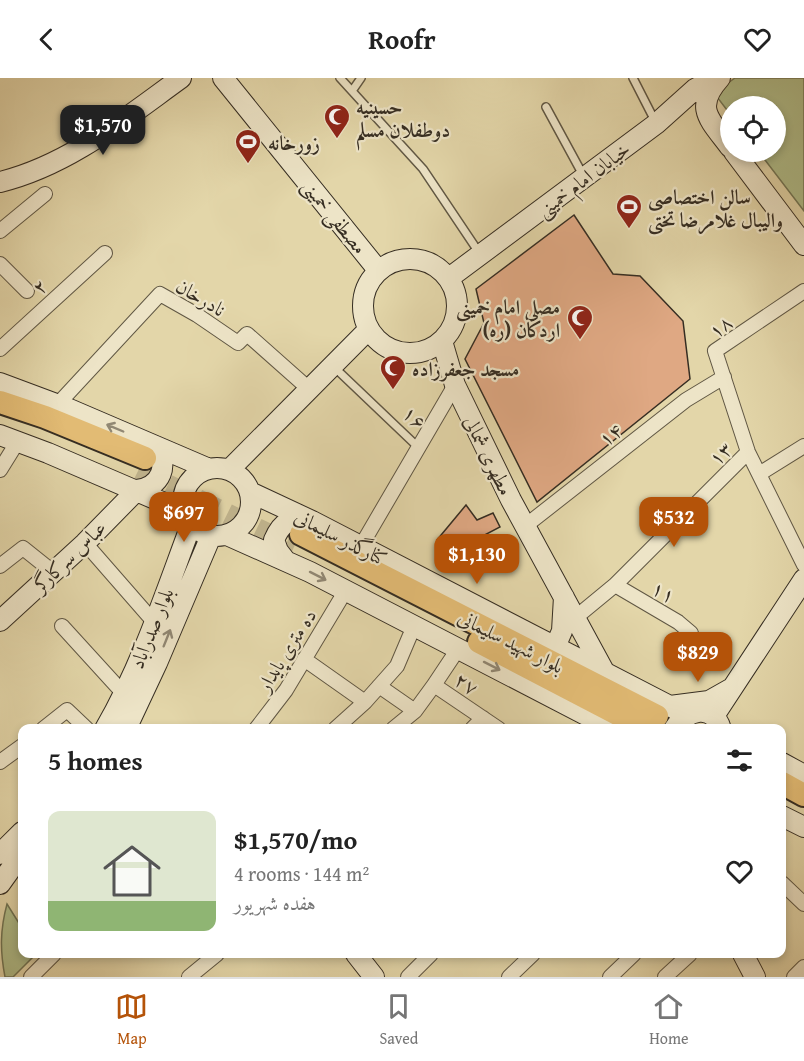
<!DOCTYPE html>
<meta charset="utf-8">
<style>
body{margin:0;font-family:"Gentium Book Plus",Amiri,serif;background:#f2f2f2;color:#222;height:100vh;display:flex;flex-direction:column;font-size:22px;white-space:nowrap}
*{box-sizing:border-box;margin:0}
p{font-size:20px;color:#767676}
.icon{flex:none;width:33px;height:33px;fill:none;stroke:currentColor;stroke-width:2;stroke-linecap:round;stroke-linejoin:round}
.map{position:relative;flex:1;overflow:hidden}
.details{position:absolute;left:18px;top:646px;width:768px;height:234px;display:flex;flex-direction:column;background:#fff;border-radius:12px;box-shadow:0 3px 9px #0003}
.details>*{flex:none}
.tools{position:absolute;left:720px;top:18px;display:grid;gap:12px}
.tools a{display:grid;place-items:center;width:66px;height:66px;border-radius:50%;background:#fff;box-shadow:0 3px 9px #0003;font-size:30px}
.price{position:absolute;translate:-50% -51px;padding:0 14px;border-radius:12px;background:#b45309;color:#fff;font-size:20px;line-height:39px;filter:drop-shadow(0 2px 3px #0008)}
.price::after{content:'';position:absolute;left:50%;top:36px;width:18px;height:14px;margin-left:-9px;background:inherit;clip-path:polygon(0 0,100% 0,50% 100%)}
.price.active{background:#222;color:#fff}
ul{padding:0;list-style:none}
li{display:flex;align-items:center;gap:18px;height:150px;padding:0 30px}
li span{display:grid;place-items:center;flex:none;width:168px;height:120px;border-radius:12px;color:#555}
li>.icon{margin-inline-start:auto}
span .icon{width:72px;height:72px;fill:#fffc;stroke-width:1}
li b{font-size:26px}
h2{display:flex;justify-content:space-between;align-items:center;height:72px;padding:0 30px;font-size:26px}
header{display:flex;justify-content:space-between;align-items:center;height:78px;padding:0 30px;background:#fff;font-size:27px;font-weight:800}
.tabs{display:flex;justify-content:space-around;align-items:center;height:84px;border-top:2px solid #e0e0e0;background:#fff;font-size:16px;color:#767676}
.tabs a{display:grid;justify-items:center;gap:3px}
.tabs .active{color:#b45309}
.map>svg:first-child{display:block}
</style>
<header><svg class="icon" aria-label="back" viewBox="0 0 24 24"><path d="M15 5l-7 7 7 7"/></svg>Roofr<svg class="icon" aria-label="heart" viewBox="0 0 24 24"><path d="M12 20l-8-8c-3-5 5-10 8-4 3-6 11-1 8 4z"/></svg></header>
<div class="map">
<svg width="804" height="899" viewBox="0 0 804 899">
<rect width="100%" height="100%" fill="#e3d6a9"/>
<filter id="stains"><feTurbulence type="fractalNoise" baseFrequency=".00333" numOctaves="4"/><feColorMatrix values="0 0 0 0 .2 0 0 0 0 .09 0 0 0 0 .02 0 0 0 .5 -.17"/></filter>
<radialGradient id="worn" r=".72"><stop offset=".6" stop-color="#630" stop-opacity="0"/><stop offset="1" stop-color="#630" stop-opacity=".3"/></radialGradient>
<path fill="#b0be8b" stroke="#727656" stroke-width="1.5" d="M 735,0 L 804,0 L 804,133 L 759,74 L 776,74 L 776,28 L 730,28 L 730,36 L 714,15 Z
M 7,826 L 22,850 L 22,876 L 36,876 L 13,899 L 5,899 C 0,873 0,852 7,826 Z"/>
<path fill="#dfa883" stroke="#352d22" stroke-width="1.5" d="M 574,137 L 613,196 L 640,198 L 683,243 L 690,301 L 537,424 L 465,281 L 484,245 L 476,211 Z
M 466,427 L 477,442 L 493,435 L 500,449 L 473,463 L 459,480 L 437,462 Z"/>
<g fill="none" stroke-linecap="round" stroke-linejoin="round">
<path stroke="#c0b48e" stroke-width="22" stroke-dasharray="22 11" stroke-linecap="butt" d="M 138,393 L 294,469"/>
<defs>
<path id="lane" d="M 340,0 L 423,91 L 480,176
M 633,0 L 655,43
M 352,13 L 361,0
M 546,29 L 583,97
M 334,289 L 419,370"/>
<path id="street" d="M 0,153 L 45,116
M 0,186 L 27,213
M 804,213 L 715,273 L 748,374 L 804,487
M 0,271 L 105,175
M 58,326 L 160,216 L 197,237 L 238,265 L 247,256 L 309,311
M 0,392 L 18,363
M 759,396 L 804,368
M 524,449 L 686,322 L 724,299
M 85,465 L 154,544
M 361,468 L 455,307
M 0,488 L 23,470 L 53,494
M 615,507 L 678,544 L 691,555
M 575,540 L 615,507 L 748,374
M 62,548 L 124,616
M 304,581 L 365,624 L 397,588 L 414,548
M 434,607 L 458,571
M 379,608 L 415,633
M 43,651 L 67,632 L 87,651
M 256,651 L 286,612 L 346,512
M 335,651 L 365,624
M 393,651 L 415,633 L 434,607 L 499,651
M 472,651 L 483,640
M 0,684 L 22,668
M 782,805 L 804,826
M 31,899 L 54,876
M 189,899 L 217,876
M 408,899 L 431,876
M 509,899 L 533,876
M 610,899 L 634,876
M 665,899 L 690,876
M 794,899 L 804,889"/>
<path id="secondary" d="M 223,0 L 378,192
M 720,0 C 693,30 710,42 730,69
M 734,74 L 804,167
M 0,104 C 69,87 124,41 181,0
M363 228a47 47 0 1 1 94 0a47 47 0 1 1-94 0Z
M 449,200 L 656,46 L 695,11 L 714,0
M 442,263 L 455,307 L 511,422 L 605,595
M 0,305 L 67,330 L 207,390
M 0,357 L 48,375 L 183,433
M183 424a34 34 0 1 1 68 0a34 34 0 1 1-68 0Z
M 230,391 L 369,251
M 250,414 L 312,443 L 687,637
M 227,457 L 310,494 L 613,651
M 285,482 L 278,473 L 274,462 C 282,443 289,441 309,443
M 0,543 L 85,465 L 137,412 C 161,409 170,387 155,368
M 555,569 L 562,553 L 564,519
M 670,628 L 709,623 L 732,610
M 714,638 L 804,501
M 105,651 C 142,587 165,516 191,447
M 126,651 L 157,585 L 211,458
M 674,651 C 686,632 713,624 721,651
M 782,685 L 804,697
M 782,738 L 804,749
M 0,776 L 22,754
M 0,806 L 10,792 L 22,780
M 356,876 L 374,899
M 743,876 L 755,899"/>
<path id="primary" d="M 0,324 L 45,339 L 145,380
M 301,456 L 657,638
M 479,564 L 646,651
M 782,705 L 804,717"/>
</defs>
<use href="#lane" stroke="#605744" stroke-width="10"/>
<use href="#street" stroke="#605744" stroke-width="16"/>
<use href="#secondary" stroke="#352d22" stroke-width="22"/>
<use href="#primary" stroke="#352d22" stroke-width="26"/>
<use href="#lane" stroke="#ede4c7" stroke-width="7"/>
<use href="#street" stroke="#ede4c7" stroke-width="14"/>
<use href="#secondary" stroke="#ede4c7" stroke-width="20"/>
<use href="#primary" stroke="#e2bb74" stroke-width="22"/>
</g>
<defs><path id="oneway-shaft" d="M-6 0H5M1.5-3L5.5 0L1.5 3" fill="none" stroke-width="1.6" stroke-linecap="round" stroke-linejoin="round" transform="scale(1.5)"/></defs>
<g stroke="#918874">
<use href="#oneway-shaft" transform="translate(115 350) rotate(-157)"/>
<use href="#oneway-shaft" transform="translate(318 498) rotate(27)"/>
<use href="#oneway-shaft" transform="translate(167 560) rotate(-68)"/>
<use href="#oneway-shaft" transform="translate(492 588) rotate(27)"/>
</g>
<defs>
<symbol id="mosque-pin" viewBox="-11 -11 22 30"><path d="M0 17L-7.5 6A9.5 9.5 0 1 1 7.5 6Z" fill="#8f2418" stroke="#ede4c7"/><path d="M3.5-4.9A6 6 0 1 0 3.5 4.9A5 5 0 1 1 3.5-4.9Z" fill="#fff"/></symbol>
<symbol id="stadium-pin" viewBox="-11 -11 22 30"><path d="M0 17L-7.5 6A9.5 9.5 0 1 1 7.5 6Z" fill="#8f2418" stroke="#ede4c7"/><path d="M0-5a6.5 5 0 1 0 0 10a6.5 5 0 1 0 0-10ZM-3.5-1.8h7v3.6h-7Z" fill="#fff"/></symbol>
</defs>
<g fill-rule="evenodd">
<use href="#mosque-pin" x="322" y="24" width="30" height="40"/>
<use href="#stadium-pin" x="233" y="49" width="30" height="40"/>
<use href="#stadium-pin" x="614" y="114" width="30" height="40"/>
<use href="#mosque-pin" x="565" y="225" width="30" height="40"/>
<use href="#mosque-pin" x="378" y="275" width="30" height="40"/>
</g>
<g text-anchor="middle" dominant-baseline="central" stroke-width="4.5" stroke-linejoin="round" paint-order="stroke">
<g font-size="20" font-weight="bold" fill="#352d22" stroke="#ede4c7" text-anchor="start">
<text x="356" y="28">حسینیه<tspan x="356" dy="23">دوطفلان مسلم</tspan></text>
<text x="268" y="64">زورخانه</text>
<text x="648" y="118">سالن اختصاصی<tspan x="648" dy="23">والیبال غلامرضا تختی</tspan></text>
<text x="560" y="228" text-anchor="end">مصلی امام خمینی<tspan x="560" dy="23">(ره) اردکان</tspan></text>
<text x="412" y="290">مسجد جعفرزاده</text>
</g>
<g font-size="20" fill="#352d22" stroke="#ede4c7">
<text transform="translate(583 101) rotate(-37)">خیابان امام خمینی</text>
<text transform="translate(335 138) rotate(51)">مصطفی خمینی</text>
<text transform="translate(39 208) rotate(-42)">۲</text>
<text transform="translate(201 219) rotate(31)">نادرخان</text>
<text transform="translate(720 248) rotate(-38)">۱۸</text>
<text transform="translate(415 339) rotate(44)">۱۶</text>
<text transform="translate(610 356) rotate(-37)">۱۴</text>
<text transform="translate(720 375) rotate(-44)">۱۳</text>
<text transform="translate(489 377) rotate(64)">مطهری شمالی</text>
<text transform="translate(341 459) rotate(27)">کنارگذر سلیمانی</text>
<text transform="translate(69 478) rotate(-44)">عباس سرکارگر</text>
<text transform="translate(664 513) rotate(30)">۱۱</text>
<text transform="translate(151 550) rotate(-68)">بلوار صدرآباد</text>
<text transform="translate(511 563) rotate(27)">بلوار شهید سلیمانی</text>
<text transform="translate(286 572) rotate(-58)">ده متری پایدار</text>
<text transform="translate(467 605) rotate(34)">۲۷</text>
</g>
</g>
<rect width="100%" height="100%" filter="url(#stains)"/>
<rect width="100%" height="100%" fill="url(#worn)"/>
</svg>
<div class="tools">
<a><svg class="icon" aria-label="locate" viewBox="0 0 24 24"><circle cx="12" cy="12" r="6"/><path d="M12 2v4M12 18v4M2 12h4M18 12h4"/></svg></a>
</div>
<b class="price active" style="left:103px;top:78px">$1,570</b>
<b class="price" style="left:184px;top:465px">$697</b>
<b class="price" style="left:674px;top:470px">$532</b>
<b class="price" style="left:477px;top:507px">$1,130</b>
<b class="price" style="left:698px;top:605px">$829</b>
<section class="details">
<h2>5 homes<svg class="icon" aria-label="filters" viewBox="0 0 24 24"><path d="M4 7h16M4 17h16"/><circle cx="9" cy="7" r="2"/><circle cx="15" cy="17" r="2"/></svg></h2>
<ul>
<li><span style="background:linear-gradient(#dfe7d0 75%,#8fb573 0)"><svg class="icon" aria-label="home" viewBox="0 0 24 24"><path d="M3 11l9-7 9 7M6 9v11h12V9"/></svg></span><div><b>$1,570/mo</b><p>4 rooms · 144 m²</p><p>هفده شهریور</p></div><svg class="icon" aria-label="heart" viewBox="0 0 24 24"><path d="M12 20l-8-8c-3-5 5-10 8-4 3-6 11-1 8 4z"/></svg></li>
</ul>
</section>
</div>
<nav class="tabs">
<a class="active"><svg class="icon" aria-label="map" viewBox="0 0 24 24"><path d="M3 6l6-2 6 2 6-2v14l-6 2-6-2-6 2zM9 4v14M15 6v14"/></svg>Map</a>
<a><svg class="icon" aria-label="saved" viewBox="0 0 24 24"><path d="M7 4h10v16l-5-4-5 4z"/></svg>Saved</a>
<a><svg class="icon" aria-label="home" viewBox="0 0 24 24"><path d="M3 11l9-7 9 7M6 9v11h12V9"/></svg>Home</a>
</nav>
